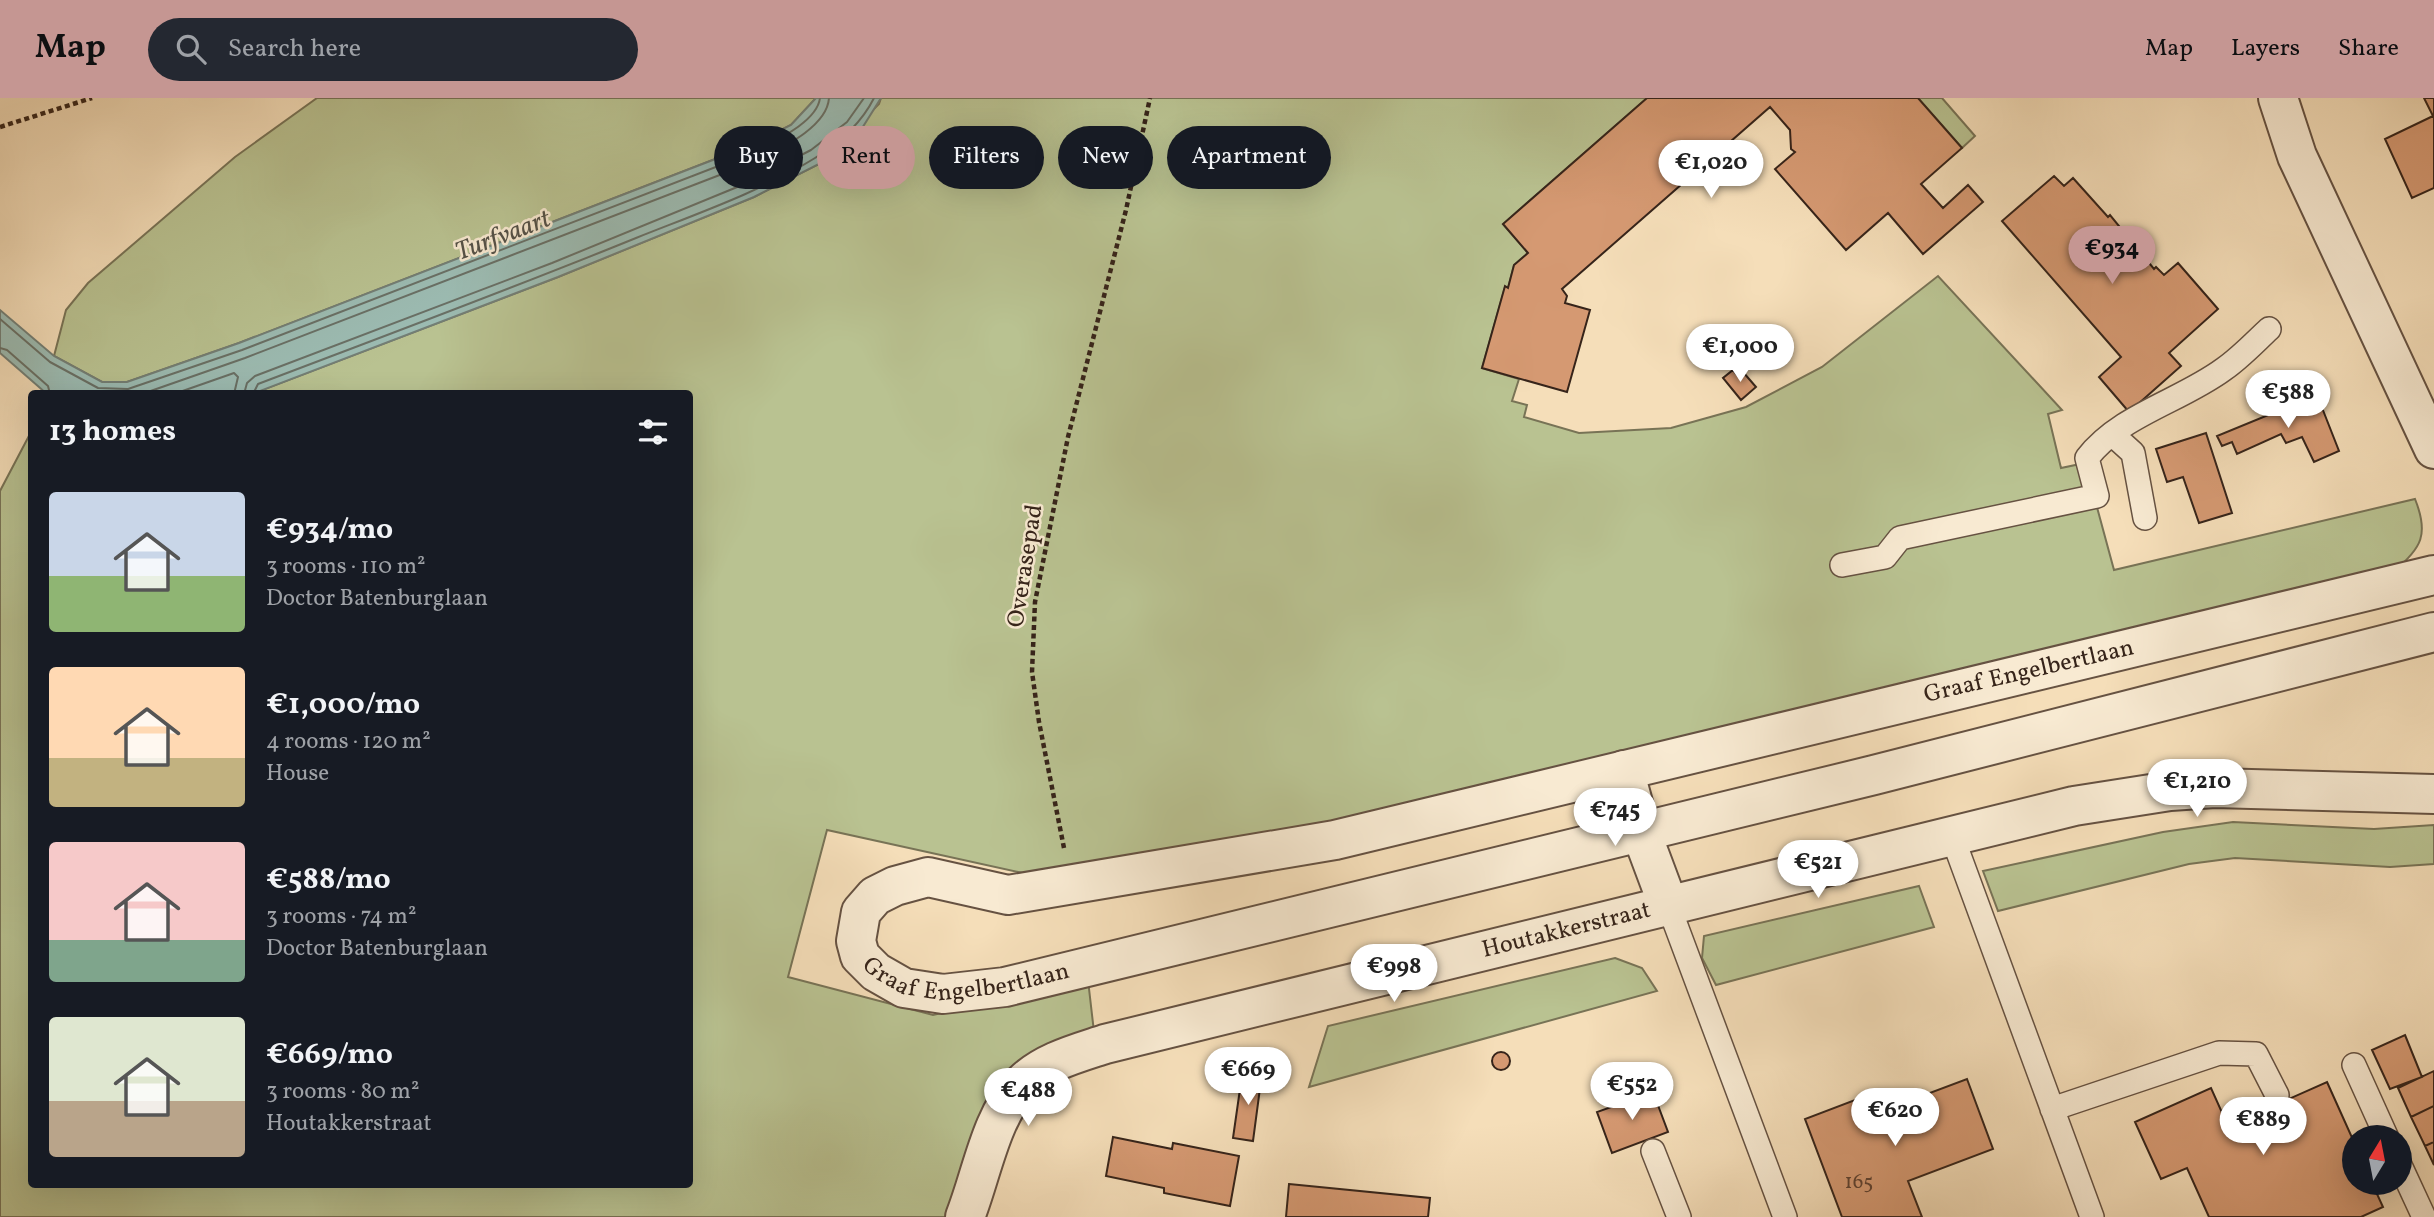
<!DOCTYPE html>
<meta charset="utf-8">
<style>
body{margin:0;font-family:Vollkorn,serif;background:#242831;color:#f1f3f6;height:100vh;display:flex;flex-direction:column;font-size:26px;white-space:nowrap}
*{box-sizing:border-box;margin:0}
p{font-size:23px;color:#9ea1a6}
.icon{flex:none;width:38px;height:38px;fill:none;stroke:currentColor;stroke-width:2;stroke-linecap:round;stroke-linejoin:round}
.map{position:relative;flex:1;overflow:hidden}
.sheet{position:absolute;left:28px;top:292px;width:665px;height:798px;display:flex;flex-direction:column;background:#171b24;border-radius:7px;box-shadow:0 7px 28px #0002}
.sheet>*{flex:none}
.top-card{position:absolute;left:714px;top:28px;width:665px;height:63px;display:flex;gap:14px}
.needle{width:46px;rotate:10deg}
.buttons{position:absolute;left:2342px;top:1027px;display:grid;gap:14px}
.buttons a{display:grid;place-items:center;width:70px;height:70px;border-radius:50%;background:#171b24;box-shadow:0 7px 28px #0002;font-size:35px}
.price{position:absolute;translate:-50% -60px;padding:0 16px;border-radius:24px;background:#fff;color:#222;font-size:23px;line-height:46px;filter:drop-shadow(0 2px 4px #0008)}
.price::after{content:'';position:absolute;left:50%;top:42px;width:21px;height:16px;margin-left:-10px;background:inherit;clip-path:polygon(0 0,100% 0,50% 100%)}
.price.selected{background:#c59692;color:#111}
ul{padding:0;list-style:none}
li{display:flex;align-items:center;gap:21px;height:175px;padding:0 21px}
li span{display:grid;place-items:center;flex:none;width:196px;height:140px;border-radius:7px;color:#555}
li>.icon{margin-inline-start:auto}
span .icon{width:84px;height:84px;fill:#fffc;stroke-width:1}
li b{font-size:30px}
h2{display:flex;justify-content:space-between;align-items:center;height:84px;padding:0 21px;font-size:30px}
.chip{padding:0 24px;border-radius:32px;background:#171b24;box-shadow:0 7px 28px #0002;font-size:24px;line-height:63px}
.chip.selected{background:#c59692;color:#111}
header{display:flex;align-items:center;gap:42px;box-sizing:border-box;height:98px;padding:0 35px;background:#c59692;color:#111}
header strong{font-size:33px}
nav{display:flex;gap:38px;margin-inline-start:auto;font-size:24px}
.search{width:490px;height:63px;background:#242831;display:flex;align-items:center;gap:18px;box-sizing:border-box;padding:0 24px;border-radius:38px;color:#9ea1a6;font-size:26px}
.map>svg:first-child{display:block}
</style>
<header>
<strong>Map</strong>
<div class="search"><svg class="icon" aria-label="search" viewBox="0 0 24 24"><circle cx="10" cy="10" r="6"/><path d="M15 15l6 6"/></svg>Search here</div>
<nav><a>Map</a><a>Layers</a><a>Share</a></nav>
</header>
<div class="map">
<svg width="2434" height="1119" viewBox="0 0 2434 1119">
<rect width="100%" height="100%" fill="#f5deb9"/>
<filter id="stains"><feTurbulence type="fractalNoise" baseFrequency=".00286" numOctaves="4"/><feColorMatrix values="0 0 0 0 .2 0 0 0 0 .09 0 0 0 0 .02 0 0 0 .5 -.17"/></filter>
<radialGradient id="worn" r=".72"><stop offset=".6" stop-color="#630" stop-opacity="0"/><stop offset="1" stop-color="#630" stop-opacity=".3"/></radialGradient>
<path fill="#b9c291" stroke="#787356" stroke-width="2" d="M 317,0 L 816,0 L 791,27 L 749,48 L 239,245 L 127,284 L 102,284 L 54,258 L 66,212 L 88,185 L 235,59 Z
M 881,0 L 1647,0 L 1503,126 L 1528,155 L 1514,167 L 1508,190 L 1505,189 L 1482,270 L 1519,281 L 1512,303 L 1527,307 L 1524,319 L 1579,335 L 1671,330 L 1746,309 L 1822,269 L 1938,178 L 2062,312 L 2048,316 L 2061,370 L 2085,365 L 2114,472 L 2415,401 C 2429,436 2422,450 2394,473 L 1496,688 L 1054,782 L 827,732 L 788,879 L 933,917 L 1088,882 L 1094,934 L 1015,969 L 984,1008 L 950,1119 L 0,1119 L 0,393 L 31,334 L 32,1087 L 690,1087 L 690,296 L 252,296 L 558,179 L 754,99 L 819,66 L 879,6 Z
M 1918,0 L 1942,0 L 1975,38 L 1962,50 Z
M 2233,724 L 2374,731 L 2434,727 L 2434,766 L 2390,769 L 2235,760 L 2189,766 L 1998,813 L 1983,773 L 2163,734 Z
M 1919,788 L 1934,829 L 1716,887 L 1702,860 L 1704,838 Z
M 1615,860 L 1642,870 L 1657,893 L 1309,989 L 1328,928 Z"/>
<path fill="#9cbcb3" stroke="#737f76" stroke-width="2" d="M 816,0 L 881,0 L 859,35 L 844,47 L 819,66 L 754,99 L 558,179 L 252,296 L 47,296 L 0,255 L 0,212 L 54,258 L 102,284 L 127,284 L 239,245 L 749,48 L 791,27 Z"/>
<g fill="none" stroke-linecap="round" stroke-linejoin="round">
<path stroke="#697066" stroke-width="2" d="M 0,221 L 50,264 L 98,290 L 128,291 L 242,252 L 752,55 C 772,44 817,25 820,0
M 0,250 L 7,252 L 48,288 L 50,296
M 142,296 L 245,260 L 756,63 C 779,51 827,30 829,0
M 174,296 L 234,275 L 238,279 L 234,296
M 244,296 L 247,285 L 255,278 L 552,165 L 747,85 L 811,52 L 847,24 L 864,0
M 253,296 L 258,286 C 384,238 511,191 636,140 C 696,116 760,94 815,60 C 839,45 861,26 874,0"/>
</g>
<path fill="#d59972" stroke="#36241a" stroke-width="2" d="M 1647,0 L 1918,0 L 1962,50 L 1921,86 L 1943,110 L 1968,87 L 1983,104 L 1923,156 L 1888,115 L 1846,152 L 1775,71 L 1795,54 L 1791,51 L 1790,32 L 1770,9 L 1562,191 L 1567,198 L 1565,205 L 1590,212 L 1567,294 L 1482,270 L 1505,188 L 1508,190 L 1514,167 L 1528,155 L 1503,126 Z
M 2424,0 L 2434,0 L 2434,90 L 2412,100 L 2385,41 L 2433,18 Z
M 2054,78 L 2064,88 L 2073,80 L 2108,119 L 2110,117 L 2154,171 L 2156,169 L 2164,177 L 2178,165 L 2218,211 L 2169,255 L 2181,268 L 2129,314 L 2099,279 L 2121,259 L 2002,123 Z
M 1733,272 L 1738,278 L 1743,274 L 1756,289 L 1741,302 L 1723,280 Z
M 2317,297 L 2339,353 L 2314,364 L 2302,339 L 2286,345 L 2281,336 L 2237,356 L 2232,344 L 2222,348 L 2217,338 Z
M 2206,335 L 2232,415 L 2199,425 L 2183,379 L 2167,384 L 2156,351 Z
M 2405,937 L 2422,979 L 2390,991 L 2372,952 Z
M1492 963a9 9 0 1 1 18 0a9 9 0 1 1-18 0Z
M 1249,973 L 1262,975 L 1253,1043 L 1233,1040 L 1241,984 L 1247,984 Z
M 2434,973 L 2434,1008 L 2411,1019 L 2398,990 Z
M 1967,981 L 1993,1051 L 1908,1083 L 1922,1119 L 1842,1119 L 1805,1021 L 1876,994 L 1882,1013 Z
M 2327,984 L 2354,1044 L 2354,1085 L 2372,1085 L 2383,1109 L 2361,1119 L 2209,1119 L 2187,1070 L 2161,1081 L 2135,1024 L 2211,990 L 2228,1028 Z
M 1653,994 L 1668,1034 L 1612,1055 L 1597,1014 Z
M 2434,1008 L 2434,1044 L 2425,1048 L 2411,1019 Z
M 1113,1039 L 1172,1051 L 1173,1045 L 1239,1058 L 1230,1108 L 1164,1095 L 1164,1090 L 1106,1078 Z
M 2434,1044 L 2434,1067 L 2425,1048 Z
M 1289,1086 L 1430,1100 L 1428,1119 L 1286,1119 Z"/>
<g fill="none" stroke-linecap="round" stroke-linejoin="round">
<defs>
<path id="service" d="M 2112,336 L 2133,355 L 2145,420
M 1842,467 L 1885,459 L 1900,440 L 2097,398 L 2087,360 C 2120,317 2181,303 2224,271 C 2240,260 2255,244 2269,231
M 1952,738 L 2092,1119
M 1669,809 L 1785,1119
M 2354,967 L 2387,1040
M 2052,1011 L 2219,955 L 2256,956 L 2277,997
M 1653,1053 L 1679,1119
M 2399,1065 L 2424,1119"/>
<g id="minor">
<path d="M 2278,0 L 2297,58 L 2434,351"/>
<path id="s1" d="M 2434,477 L 1335,742 L 1008,797 L 928,779 L 895,788 L 875,798 L 861,814 L 856,843 L 860,858 L 876,874 L 904,890 L 943,896 L 1005,889 L 1874,677 L 2434,534"/>
<path d="M 1624,672 L 1641,734 L 1669,809"/>
<path id="s2" d="M 965,1119 C 982,1076 990,1020 1022,986 C 1043,964 1078,955 1105,946 L 2074,708 L 2170,693 L 2215,690 L 2434,696"/>
</g>
</defs>
<use href="#service" stroke="#665242" stroke-width="26"/>
<use href="#minor" stroke="#665242" stroke-width="42"/>
<path stroke="#36241a" stroke-width="4.5" stroke-dasharray="5 3.5" stroke-linecap="butt" d="M 0,29 L 92,0
M 1064,750 L 1039,624 L 1032,574 L 1035,504 L 1068,339 L 1126,112 L 1150,0"/>
<use href="#service" stroke="#f8ead2" stroke-width="23"/>
<use href="#minor" stroke="#f8ead2" stroke-width="38"/>
</g>
<g text-anchor="middle" dominant-baseline="central" stroke-width="5" stroke-linejoin="round" paint-order="stroke">
<g font-size="21" fill="#5e4130">
<text x="1859" y="1084">165</text>
</g>
<g font-size="24" fill="#36241a" stroke="#f8ead2">
<text transform="translate(1026 468) rotate(-81)">Overasepad</text>
<text transform="translate(2029 574) rotate(-13)">Graaf Engelbertlaan</text>
<text stroke="none"><textPath href="#s2" startOffset="714">Houtakkerstraat</textPath></text>
<text stroke="none"><textPath href="#s1" startOffset="1782">Graaf Engelbertlaan</textPath></text>
</g>
<g font-size="26" font-style="italic" fill="#555248" stroke="#f8ead2">
<text transform="translate(503 138) rotate(-21)">Turfvaart</text>
</g>
</g>
<rect width="100%" height="100%" filter="url(#stains)"/>
<rect width="100%" height="100%" fill="url(#worn)"/>
</svg>
<div class="buttons">
<a><svg class="needle" viewBox="-14 -14 28 28"><path d="M0-13l5 13h-10z" fill="#e53935"/><path d="M0 13l5-13h-10z" fill="#9ea1a6"/></svg></a>
</div>
<b class="price" style="left:1711px;top:102px">€1,020</b>
<b class="price selected" style="left:2112px;top:188px">€934</b>
<b class="price" style="left:1740px;top:286px">€1,000</b>
<b class="price" style="left:2288px;top:332px">€588</b>
<b class="price" style="left:2197px;top:721px">€1,210</b>
<b class="price" style="left:1615px;top:750px">€745</b>
<b class="price" style="left:1818px;top:802px">€521</b>
<b class="price" style="left:1394px;top:906px">€998</b>
<b class="price" style="left:1248px;top:1009px">€669</b>
<b class="price" style="left:1632px;top:1024px">€552</b>
<b class="price" style="left:1028px;top:1030px">€488</b>
<b class="price" style="left:1895px;top:1050px">€620</b>
<b class="price" style="left:2263px;top:1059px">€889</b>
<div class="top-card">
<a class="chip">Buy</a>
<a class="chip selected">Rent</a>
<a class="chip">Filters</a>
<a class="chip">New</a>
<a class="chip">Apartment</a>
</div>
<section class="sheet">
<h2>13 homes<svg class="icon" aria-label="filters" viewBox="0 0 24 24"><path d="M4 7h16M4 17h16"/><circle cx="9" cy="7" r="2"/><circle cx="15" cy="17" r="2"/></svg></h2>
<ul>
<li><span style="background:linear-gradient(#c9d6e8 60%,#8fb573 0)"><svg class="icon" aria-label="home" viewBox="0 0 24 24"><path d="M3 11l9-7 9 7M6 9v11h12V9"/></svg></span><div><b>€934/mo</b><p>3 rooms · 110 m²</p><p>Doctor Batenburglaan</p></div></li>
<li><span style="background:linear-gradient(#ffd9b3 65%,#c2b280 0)"><svg class="icon" aria-label="home" viewBox="0 0 24 24"><path d="M3 11l9-7 9 7M6 9v11h12V9"/></svg></span><div><b>€1,000/mo</b><p>4 rooms · 120 m²</p><p>House</p></div></li>
<li><span style="background:linear-gradient(#f6c9c9 70%,#7fa58c 0)"><svg class="icon" aria-label="home" viewBox="0 0 24 24"><path d="M3 11l9-7 9 7M6 9v11h12V9"/></svg></span><div><b>€588/mo</b><p>3 rooms · 74 m²</p><p>Doctor Batenburglaan</p></div></li>
<li><span style="background:linear-gradient(#dfe7d0 60%,#b9a48a 0)"><svg class="icon" aria-label="home" viewBox="0 0 24 24"><path d="M3 11l9-7 9 7M6 9v11h12V9"/></svg></span><div><b>€669/mo</b><p>3 rooms · 80 m²</p><p>Houtakkerstraat</p></div></li>
</ul>
</section>
</div>
